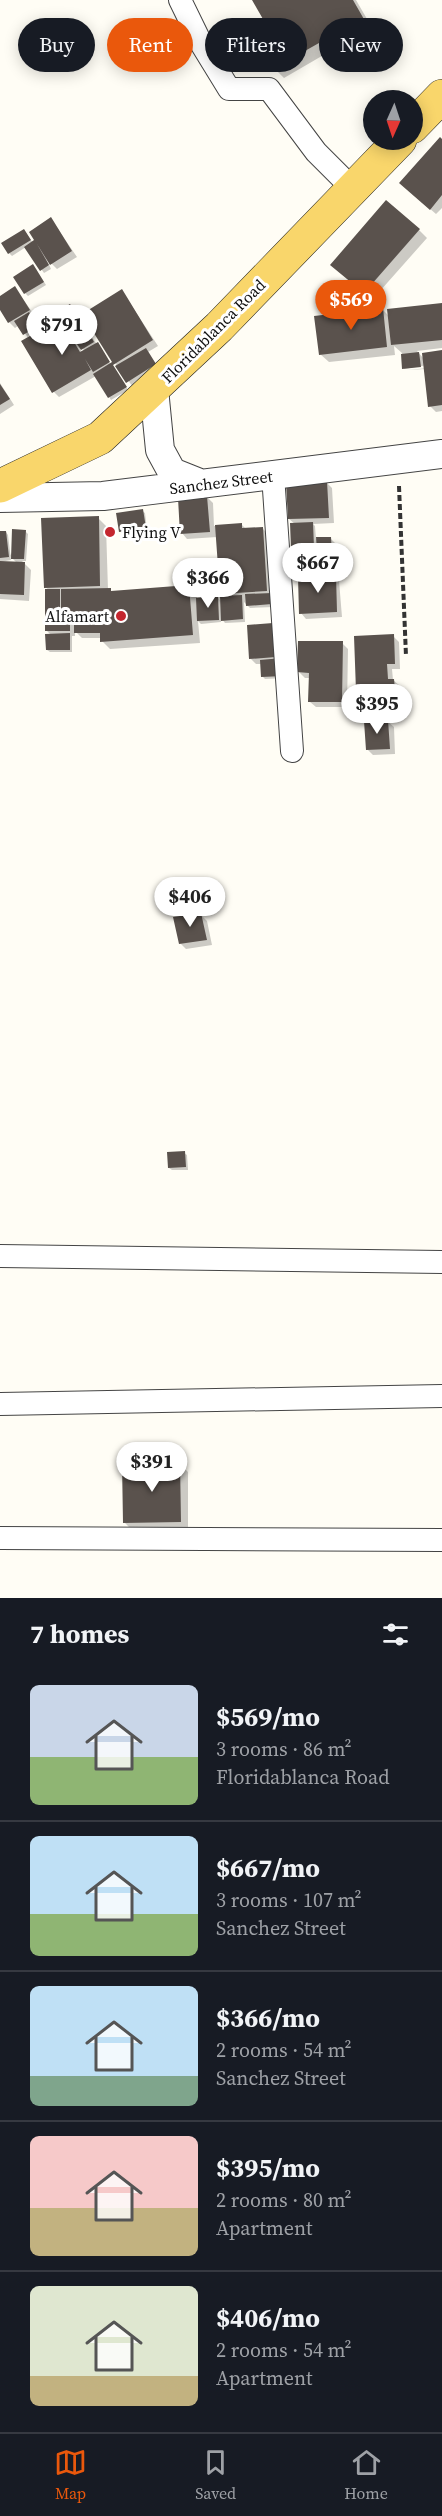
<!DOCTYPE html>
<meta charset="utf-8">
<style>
body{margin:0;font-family:"Source Serif 4",serif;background:#242831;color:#f1f3f6;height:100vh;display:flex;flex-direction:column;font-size:22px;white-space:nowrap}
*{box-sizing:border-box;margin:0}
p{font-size:20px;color:#9ea1a6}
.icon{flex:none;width:33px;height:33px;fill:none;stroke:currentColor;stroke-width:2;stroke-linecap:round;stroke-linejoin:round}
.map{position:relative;height:1598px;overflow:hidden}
.sheet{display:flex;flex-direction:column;background:#171b24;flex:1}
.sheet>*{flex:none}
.guide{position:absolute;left:18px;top:18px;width:406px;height:54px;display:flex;gap:12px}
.needle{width:39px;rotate:183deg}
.fabs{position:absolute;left:363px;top:90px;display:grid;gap:12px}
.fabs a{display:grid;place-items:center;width:60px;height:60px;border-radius:50%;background:#171b24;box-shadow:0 3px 15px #0003;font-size:30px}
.price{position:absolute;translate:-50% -51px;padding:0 14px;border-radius:21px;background:#fff;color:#222;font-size:20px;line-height:39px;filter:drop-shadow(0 2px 3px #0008)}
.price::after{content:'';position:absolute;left:50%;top:36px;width:18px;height:14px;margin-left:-9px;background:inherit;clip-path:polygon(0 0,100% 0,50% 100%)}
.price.current{background:#ea580c;color:#fff}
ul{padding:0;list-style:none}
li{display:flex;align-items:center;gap:18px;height:150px;padding:0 30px}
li+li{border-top:2px solid #363941}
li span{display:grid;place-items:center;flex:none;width:168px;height:120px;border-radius:9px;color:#555}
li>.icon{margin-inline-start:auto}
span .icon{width:72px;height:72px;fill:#fffc;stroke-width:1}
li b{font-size:26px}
h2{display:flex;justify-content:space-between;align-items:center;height:72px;padding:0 30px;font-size:26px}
.pill{padding:0 21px;border-radius:27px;background:#171b24;box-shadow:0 3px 15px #0003;font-size:21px;line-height:54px}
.pill.current{background:#ea580c;color:#fff}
.tabs{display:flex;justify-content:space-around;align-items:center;height:84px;border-top:2px solid #363941;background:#171b24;font-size:16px;color:#9ea1a6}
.tabs a{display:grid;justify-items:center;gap:3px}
.tabs .current{color:#ea580c}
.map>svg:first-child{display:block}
</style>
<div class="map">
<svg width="442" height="1598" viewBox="0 0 442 1598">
<rect width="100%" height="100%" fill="#fffdf5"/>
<path fill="#0003" fill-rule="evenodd" d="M 253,0 L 356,0 L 378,38 L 336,62 L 327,53 L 284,78 L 274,68 L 273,34 Z
M 442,141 L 442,208 L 436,214 L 407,189 Z
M 51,219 L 77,257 L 57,269 L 46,258 L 51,269 L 44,273 L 26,247 L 12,256 L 9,253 L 26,233 L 33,243 L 42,249 Z
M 419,230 L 427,238 L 372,300 L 341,273 Z
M 36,269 L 46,285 L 28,296 L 25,293 Z
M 15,288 L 35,316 L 32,317 L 39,329 L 28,336 L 29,338 L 60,320 L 69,329 L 72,308 L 128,390 L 111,400 L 96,376 L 59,397 L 54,392 L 29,339 L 19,325 L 15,328 L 9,322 L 0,308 L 0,297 ZM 78,344 L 85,351 L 82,353 Z
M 122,291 L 158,346 L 148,352 L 160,371 L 133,387 L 115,363 Z
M 442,304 L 442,348 L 417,351 L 424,359 L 442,352 L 442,411 L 436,412 L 430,406 L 426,369 L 406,370 L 429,368 L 428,365 L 404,369 L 402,353 L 394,346 L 395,355 L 329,362 L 320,354 L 383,310 L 389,316 Z
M 0,383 L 14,405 L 0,414 Z
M 326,482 L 332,488 L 334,523 L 313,524 L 315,526 L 316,539 L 330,538 L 336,544 L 342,617 L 306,619 L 301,613 L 305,578 L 300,574 L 299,551 L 293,549 L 295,524 L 289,519 Z
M 207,497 L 213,503 L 214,526 L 241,524 L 246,529 L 262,528 L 266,532 L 274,607 L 250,608 L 244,602 L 245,622 L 225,623 L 221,618 L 221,622 L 201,624 L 198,621 L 200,643 L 110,649 L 102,641 L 101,638 L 82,638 L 75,631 L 75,636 L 72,636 L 72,652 L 50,652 L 47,650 L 51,635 L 47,631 L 49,590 L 45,587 L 98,518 L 106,526 L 108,590 L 113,593 L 188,587 L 197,595 L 197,599 L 217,597 L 222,602 L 225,598 L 221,594 L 217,537 L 187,539 L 182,533 Z
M 142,511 L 145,513 L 147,530 L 123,534 L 120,531 Z
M 25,531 L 28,534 L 26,561 L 22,561 L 31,570 L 29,601 L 0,599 L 0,562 L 17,563 L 10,556 Z
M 6,532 L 8,535 L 11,560 L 0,562 L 0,533 Z
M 273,625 L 286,678 L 265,679 L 263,677 L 262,664 L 256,664 L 250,658 Z
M 393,636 L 399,642 L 400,669 L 392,669 L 393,680 L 400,686 L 401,706 L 389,706 L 389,720 L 386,720 L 394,727 L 395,754 L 373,755 L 367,749 L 379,722 L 375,717 L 384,704 L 381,696 L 363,696 L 357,691 Z
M 342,643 L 348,649 L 347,707 L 316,707 L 310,702 L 310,678 L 305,678 L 299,672 Z
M 201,915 L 207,921 L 212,945 L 186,949 L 180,943 Z
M 184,1153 L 187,1155 L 188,1170 L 172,1170 L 169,1168 Z
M 179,1463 L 188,1472 L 188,1530 L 132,1530 L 124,1522 Z"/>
<path fill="#5a524d" d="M 252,0 L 353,0 L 369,28 L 325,53 L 319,43 L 273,69 L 256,41 L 271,33 Z
M 440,137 L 442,139 L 442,195 L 430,210 L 399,183 Z
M 386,200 L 420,229 L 364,293 L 330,265 Z
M 51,217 L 72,251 L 50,265 L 37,244 L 49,265 L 40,271 L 24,247 L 34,240 L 29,232 Z
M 24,229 L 31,240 L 8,254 L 1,243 Z
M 33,264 L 44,282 L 24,294 L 13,277 Z
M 15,286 L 30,310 L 8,323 L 0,310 L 0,296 Z
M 122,289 L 153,340 L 113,365 L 127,387 L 108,398 L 93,374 L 112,362 L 82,314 Z
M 442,303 L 442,340 L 391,345 L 387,309 Z
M 70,304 L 83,325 L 71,333 L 57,312 Z
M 383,308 L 387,347 L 319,355 L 314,316 Z
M 29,312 L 38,326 L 23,335 L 14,321 Z
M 60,319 L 80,352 L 98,342 L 110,362 L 93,372 L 85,359 L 91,370 L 52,393 L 21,341 Z
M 85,326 L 94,342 L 81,350 L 71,335 Z
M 146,348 L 156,364 L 126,383 L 115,366 Z
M 442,350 L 442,405 L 428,407 L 422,353 Z
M 419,352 L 421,367 L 402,369 L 401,354 Z
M 0,384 L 10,399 L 0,405 Z
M 327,481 L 329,518 L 288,519 L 286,483 Z
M 207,496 L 210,532 L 180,534 L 178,498 Z
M 143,509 L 146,528 L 119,532 L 116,513 Z
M 99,516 L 100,586 L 44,588 L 41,518 Z
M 313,522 L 314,548 L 291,549 L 290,523 Z
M 242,523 L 242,528 L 263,527 L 267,591 L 220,594 L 215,525 Z
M 12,529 L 26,530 L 24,559 L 11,559 Z
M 0,531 L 6,531 L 9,557 L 0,558 Z
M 316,537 L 331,537 L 333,573 L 299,574 L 298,550 L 317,550 Z
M 0,561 L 25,562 L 24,595 L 0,594 Z
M 336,575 L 337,612 L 299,614 L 298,577 Z
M 189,585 L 193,635 L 100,642 L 100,633 L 74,633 L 74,618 L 61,618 L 61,589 L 111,588 L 111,591 Z
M 45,589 L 60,589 L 60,620 L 70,620 L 70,631 L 45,631 Z
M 272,593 L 272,604 L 246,606 L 245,594 Z
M 242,595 L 243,619 L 221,621 L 220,596 Z
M 218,596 L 219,620 L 197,621 L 196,598 Z
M 273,623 L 276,657 L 249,659 L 247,625 Z
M 70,633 L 70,650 L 46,650 L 45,634 Z
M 394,634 L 395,664 L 387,664 L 388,679 L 394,679 L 396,701 L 379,701 L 379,690 L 356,691 L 354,636 Z
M 298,641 L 343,641 L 342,702 L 308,702 L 309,673 L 297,672 Z
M 282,658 L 284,676 L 261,677 L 260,660 Z
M 373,703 L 386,703 L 387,718 L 374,718 Z
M 388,720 L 390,749 L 366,750 L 364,721 Z
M 201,913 L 207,940 L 179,944 L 173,917 Z
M 185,1151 L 186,1167 L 168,1168 L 167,1152 Z
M 180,1462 L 181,1522 L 123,1523 L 122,1463 Z"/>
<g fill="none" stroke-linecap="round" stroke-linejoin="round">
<defs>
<path id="minor" d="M 180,0 L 202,45 L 229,89 L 269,89 L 316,152 L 352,188
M 273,475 L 292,751
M 0,1256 L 442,1262
M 0,1404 L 442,1396
M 0,1538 L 442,1540"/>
<path id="tertiary" d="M 154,389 L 160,450 L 172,472 L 202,484
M 0,498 L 103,496 L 442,454"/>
<path id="primary" d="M 412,127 L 442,96
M 0,486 L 100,438 L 219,327 L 400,140"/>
</defs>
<use href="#minor" stroke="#444" stroke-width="24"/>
<use href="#tertiary" stroke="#444" stroke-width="30"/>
<use href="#primary" stroke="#222" stroke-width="34"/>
<path stroke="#333" stroke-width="4" stroke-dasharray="6 3" stroke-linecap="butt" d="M 399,486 L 406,656"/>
<use href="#minor" stroke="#fff" stroke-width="22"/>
<use href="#tertiary" stroke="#fff" stroke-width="28"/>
<use href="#primary" stroke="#f9d66b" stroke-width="33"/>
</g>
<g fill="#c4262e" stroke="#fff" stroke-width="2">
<circle cx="110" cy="532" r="6"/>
<circle cx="121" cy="616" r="6"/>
</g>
<g text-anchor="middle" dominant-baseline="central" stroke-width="6" stroke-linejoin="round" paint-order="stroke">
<g font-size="16" fill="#111" stroke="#fff">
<text transform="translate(213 331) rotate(-45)">Floridablanca Road</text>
<text transform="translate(221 482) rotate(-7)">Sanchez Street</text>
</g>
<g font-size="16" fill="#111" stroke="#fff" text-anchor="start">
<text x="122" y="532">Flying V</text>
<text x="109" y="616" text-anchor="end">Alfamart</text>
</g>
</g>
</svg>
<div class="fabs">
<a><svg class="needle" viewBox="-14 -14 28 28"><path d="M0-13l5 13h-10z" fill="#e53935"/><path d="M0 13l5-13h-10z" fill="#9ea1a6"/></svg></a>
</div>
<b class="price current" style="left:351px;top:331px">$569</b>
<b class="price" style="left:62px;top:356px">$791</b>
<b class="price" style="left:318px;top:594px">$667</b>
<b class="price" style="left:208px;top:609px">$366</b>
<b class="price" style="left:377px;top:735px">$395</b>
<b class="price" style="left:190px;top:928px">$406</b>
<b class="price" style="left:152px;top:1493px">$391</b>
<div class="guide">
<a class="pill">Buy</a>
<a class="pill current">Rent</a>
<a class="pill">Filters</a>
<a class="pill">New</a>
</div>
</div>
<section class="sheet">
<h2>7 homes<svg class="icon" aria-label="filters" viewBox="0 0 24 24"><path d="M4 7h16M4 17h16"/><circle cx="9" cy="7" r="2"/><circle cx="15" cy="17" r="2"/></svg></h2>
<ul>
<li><span style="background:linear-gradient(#c9d6e8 60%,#8fb573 0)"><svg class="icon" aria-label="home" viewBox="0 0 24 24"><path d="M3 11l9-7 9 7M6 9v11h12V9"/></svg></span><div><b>$569/mo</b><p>3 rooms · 86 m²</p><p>Floridablanca Road</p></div></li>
<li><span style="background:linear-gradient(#bfe0f5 65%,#8fb573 0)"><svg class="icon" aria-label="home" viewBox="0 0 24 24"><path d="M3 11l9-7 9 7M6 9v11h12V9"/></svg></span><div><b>$667/mo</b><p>3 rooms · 107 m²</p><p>Sanchez Street</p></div></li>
<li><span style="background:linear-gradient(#bfe0f5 75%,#7fa58c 0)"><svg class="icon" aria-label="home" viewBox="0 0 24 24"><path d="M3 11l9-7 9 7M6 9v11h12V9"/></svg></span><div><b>$366/mo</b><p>2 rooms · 54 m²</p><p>Sanchez Street</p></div></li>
<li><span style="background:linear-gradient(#f6c9c9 60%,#c2b280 0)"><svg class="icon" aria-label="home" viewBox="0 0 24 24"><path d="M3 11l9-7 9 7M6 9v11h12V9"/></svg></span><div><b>$395/mo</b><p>2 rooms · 80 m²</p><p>Apartment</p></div></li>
<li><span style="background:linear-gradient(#dfe7d0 75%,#c2b280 0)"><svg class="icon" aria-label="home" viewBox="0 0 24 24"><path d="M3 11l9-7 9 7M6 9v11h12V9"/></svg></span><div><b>$406/mo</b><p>2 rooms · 54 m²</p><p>Apartment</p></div></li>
</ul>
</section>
<nav class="tabs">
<a class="current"><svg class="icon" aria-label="map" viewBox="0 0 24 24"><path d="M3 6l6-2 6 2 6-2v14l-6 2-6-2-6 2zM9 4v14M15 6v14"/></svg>Map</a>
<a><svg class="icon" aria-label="saved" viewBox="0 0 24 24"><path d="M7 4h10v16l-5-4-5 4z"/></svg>Saved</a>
<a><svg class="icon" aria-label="home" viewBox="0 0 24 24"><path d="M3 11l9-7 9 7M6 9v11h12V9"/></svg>Home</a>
</nav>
